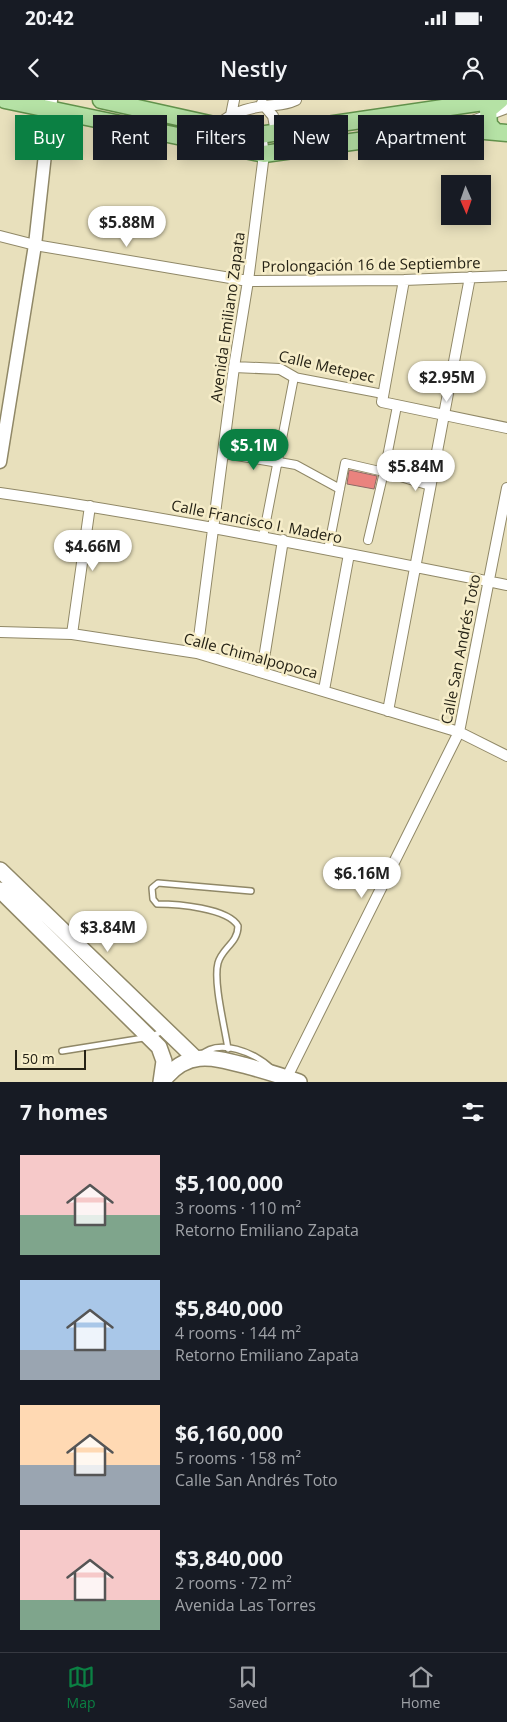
<!DOCTYPE html>
<meta charset="utf-8">
<style>
body{margin:0;font-family:"Open Sans",sans-serif;background:#20242c;color:#f1f3f6;height:100vh;display:flex;flex-direction:column;font-size:19px;white-space:nowrap}
*{box-sizing:border-box;margin:0}
p{font-size:16px;color:#9ea1a6}
.icon{flex:none;width:28px;height:28px;fill:none;stroke:currentColor;stroke-width:2;stroke-linecap:round;stroke-linejoin:round}
.map{position:relative;height:982px;overflow:hidden}
.panel{display:flex;flex-direction:column;background:#171b24;flex:1}
.panel>*{flex:none}
.hud{position:absolute;left:15px;top:15px;width:478px;height:45px;display:flex;gap:10px}
.needle{width:32px;rotate:178deg}
.buttons{position:absolute;left:441px;top:75px;display:grid;gap:10px}
.buttons a{display:grid;place-items:center;width:50px;height:50px;border-radius:0px;background:#171b24;box-shadow:0 2px 12px #0003;font-size:25px}
.scale{position:absolute;left:15px;bottom:12px;width:71px;box-sizing:border-box;padding-left:5px;border:2px solid #252215;border-top:0;font-size:14px;line-height:18px;white-space:nowrap;color:#252215;-webkit-text-stroke:4px #f6edc9;paint-order:stroke}
.price{position:absolute;translate:-50% -42px;padding:0 11px;border-radius:18px;background:#fff;color:#222;font-size:16px;line-height:32px;filter:drop-shadow(0 1px 2px #0008)}
.price::after{content:'';position:absolute;left:50%;top:30px;width:15px;height:11px;margin-left:-8px;background:inherit;clip-path:polygon(0 0,100% 0,50% 100%)}
.price.current{background:#0b8043;color:#fff}
ul{padding:0;list-style:none}
li{display:flex;align-items:center;gap:15px;height:125px;padding:0 20px}
li span{display:grid;place-items:center;flex:none;width:140px;height:100px;border-radius:0px;color:#555}
li>.icon{margin-inline-start:auto}
span .icon{width:60px;height:60px;fill:#fffc;stroke-width:1}
li b{font-size:21px}
h2{display:flex;justify-content:space-between;align-items:center;height:60px;padding:0 20px;font-size:21px}
.pill{padding:0 18px;border-radius:0px;background:#171b24;box-shadow:0 2px 12px #0003;font-size:18px;line-height:45px}
.pill.current{background:#0b8043;color:#fff}
.status{display:flex;justify-content:space-between;align-items:center;height:35px;padding:0 25px;background:#171b24;direction:ltr}
.status svg{height:14px;fill:currentColor}
header{display:flex;justify-content:space-between;align-items:center;height:65px;padding:0 20px;background:#171b24;font-size:22px;font-weight:600}
.tabs{display:flex;justify-content:space-around;align-items:center;height:70px;border-top:1px solid #363941;background:#171b24;font-size:14px;color:#9ea1a6}
.tabs a{display:grid;justify-items:center;gap:2px}
.tabs .current{color:#0b8043}
.map>svg:first-child{display:block}
</style>
<div class="status"><b>20:42</b><svg viewBox="0 0 49 12"><path d="M0 12V9h3v3zM5 12V6h3v6zM10 12V3h3v9zM15 12V0h3v12zM26 1h20v11H26zM47 4h2v5h-2z"/></svg></div>
<header><svg class="icon" aria-label="back" viewBox="0 0 24 24"><path d="M15 5l-7 7 7 7"/></svg>Nestly<svg class="icon" aria-label="person" viewBox="0 0 24 24"><circle cx="12" cy="8" r="4"/><path d="M4 21q1-7 8-7t8 7"/></svg></header>
<div class="map">
<svg width="507" height="982" viewBox="0 0 507 982">
<rect width="100%" height="100%" fill="#e8e0bc"/>
<path fill="#ea837e" stroke="#8d6966" d="M 349,370 L 377,376 L 374,389 L 347,384 Z"/>
<g fill="none" stroke-linecap="round" stroke-linejoin="round">
<defs>
<path id="service" d="M 228,949 C 225,928 213,882 218,863 C 222,848 238,843 238,826 C 228,808 177,804 157,804 L 153,799 L 152,788 L 158,783 L 251,791
M 62,951 L 150,937 L 163,931
M 200,956 C 218,937 256,953 271,968"/>
<path id="pedestrian" d="M 279,362 L 296,365 L 340,389
M 263,437 L 294,277 L 383,294
M 368,440 L 384,372 L 397,306
M 328,450 L 345,363 L 384,372 L 430,386"/>
<path id="minor" d="M 262,3 L 273,16 L 276,32
M 231,15 L 234,0
M 459,26 L 507,8
M 213,44 L 217,26 C 229,14 247,8 265,6 C 278,4 283,6 296,0
M 0,136 L 35,145 L 248,181 L 404,180 L 507,176
M 404,180 L 382,302 L 507,328
M 234,267 L 280,269 L 294,277
M 224,353 L 279,362
M 0,393 C 170,417 338,452 507,485
M 0,532 L 72,534 L 197,553 L 459,632 L 507,656
M 72,534 L 90,406
M 197,553 L 234,267 L 248,181 L 264,54 L 261,34
M 262,571 L 283,440
M 324,590 L 349,454
M 388,611 L 470,177
M 287,977 L 459,632 L 507,388"/>
<path id="tertiary" d="M 0,362 L 35,145 L 51,0"/>
<path id="secondary" d="M 0,770 L 195,958
M 0,790 L 159,947 L 164,961 L 161,982
M 162,982 C 187,949 212,957 247,966 C 265,971 282,976 299,982"/>
<path id="primary" d="M 5,0 L 264,54 L 452,28 L 507,33
M 101,0 L 259,35 L 497,0
M 496,32 L 489,25 L 488,10 L 500,0"/>
</defs>
<use href="#service" stroke="#908867" stroke-width="8"/>
<use href="#pedestrian" stroke="#908867" stroke-width="10"/>
<use href="#minor" stroke="#908867" stroke-width="12"/>
<use href="#tertiary" stroke="#908867" stroke-width="15"/>
<use href="#secondary" stroke="#908867" stroke-width="18"/>
<use href="#primary" stroke="#62924c" stroke-width="19"/>
<use href="#service" stroke="#fff" stroke-width="5"/>
<use href="#pedestrian" stroke="#fff" stroke-width="8"/>
<use href="#minor" stroke="#fff" stroke-width="10"/>
<use href="#tertiary" stroke="#fff" stroke-width="12"/>
<use href="#secondary" stroke="#fff" stroke-width="15"/>
<use href="#primary" stroke="#b5e2a5" stroke-width="16"/>
</g>
<g text-anchor="middle" dominant-baseline="central" stroke-width="5" stroke-linejoin="round" paint-order="stroke">
<g font-size="15" fill="#252215" stroke="#f6edc9">
<text transform="translate(371 164) rotate(-1)">Prolongación 16 de Septiembre</text>
<text transform="translate(227 217) rotate(-82)">Avenida Emiliano Zapata</text>
<text transform="translate(327 266) rotate(13)">Calle Metepec</text>
<text transform="translate(257 421) rotate(11)">Calle Francisco I. Madero</text>
<text transform="translate(460 549) rotate(-79)">Calle San Andrés Toto</text>
<text transform="translate(251 555) rotate(15)">Calle Chimalpopoca</text>
</g>
</g>
</svg>
<div class="buttons">
<a><svg class="needle" viewBox="-14 -14 28 28"><path d="M0-13l5 13h-10z" fill="#e53935"/><path d="M0 13l5-13h-10z" fill="#9ea1a6"/></svg></a>
</div>
<div class="scale">50 m</div>
<b class="price" style="left:127px;top:148px">$5.88M</b>
<b class="price" style="left:447px;top:303px">$2.95M</b>
<b class="price current" style="left:254px;top:371px">$5.1M</b>
<b class="price" style="left:416px;top:392px">$5.84M</b>
<b class="price" style="left:93px;top:472px">$4.66M</b>
<b class="price" style="left:362px;top:799px">$6.16M</b>
<b class="price" style="left:108px;top:853px">$3.84M</b>
<div class="hud">
<a class="pill current">Buy</a>
<a class="pill">Rent</a>
<a class="pill">Filters</a>
<a class="pill">New</a>
<a class="pill">Apartment</a>
</div>
</div>
<section class="panel">
<h2>7 homes<svg class="icon" aria-label="filters" viewBox="0 0 24 24"><path d="M4 7h16M4 17h16"/><circle cx="9" cy="7" r="2"/><circle cx="15" cy="17" r="2"/></svg></h2>
<ul>
<li><span style="background:linear-gradient(#f6c9c9 60%,#7fa58c 0)"><svg class="icon" aria-label="home" viewBox="0 0 24 24"><path d="M3 11l9-7 9 7M6 9v11h12V9"/></svg></span><div><b>$5,100,000</b><p>3 rooms · 110 m²</p><p>Retorno Emiliano Zapata</p></div></li>
<li><span style="background:linear-gradient(#a9c7e8 70%,#9aa5b1 0)"><svg class="icon" aria-label="home" viewBox="0 0 24 24"><path d="M3 11l9-7 9 7M6 9v11h12V9"/></svg></span><div><b>$5,840,000</b><p>4 rooms · 144 m²</p><p>Retorno Emiliano Zapata</p></div></li>
<li><span style="background:linear-gradient(#ffd9b3 60%,#9aa5b1 0)"><svg class="icon" aria-label="home" viewBox="0 0 24 24"><path d="M3 11l9-7 9 7M6 9v11h12V9"/></svg></span><div><b>$6,160,000</b><p>5 rooms · 158 m²</p><p>Calle San Andrés Toto</p></div></li>
<li><span style="background:linear-gradient(#f6c9c9 70%,#7fa58c 0)"><svg class="icon" aria-label="home" viewBox="0 0 24 24"><path d="M3 11l9-7 9 7M6 9v11h12V9"/></svg></span><div><b>$3,840,000</b><p>2 rooms · 72 m²</p><p>Avenida Las Torres</p></div></li>
</ul>
</section>
<nav class="tabs">
<a class="current"><svg class="icon" aria-label="map" viewBox="0 0 24 24"><path d="M3 6l6-2 6 2 6-2v14l-6 2-6-2-6 2zM9 4v14M15 6v14"/></svg>Map</a>
<a><svg class="icon" aria-label="saved" viewBox="0 0 24 24"><path d="M7 4h10v16l-5-4-5 4z"/></svg>Saved</a>
<a><svg class="icon" aria-label="home" viewBox="0 0 24 24"><path d="M3 11l9-7 9 7M6 9v11h12V9"/></svg>Home</a>
</nav>
